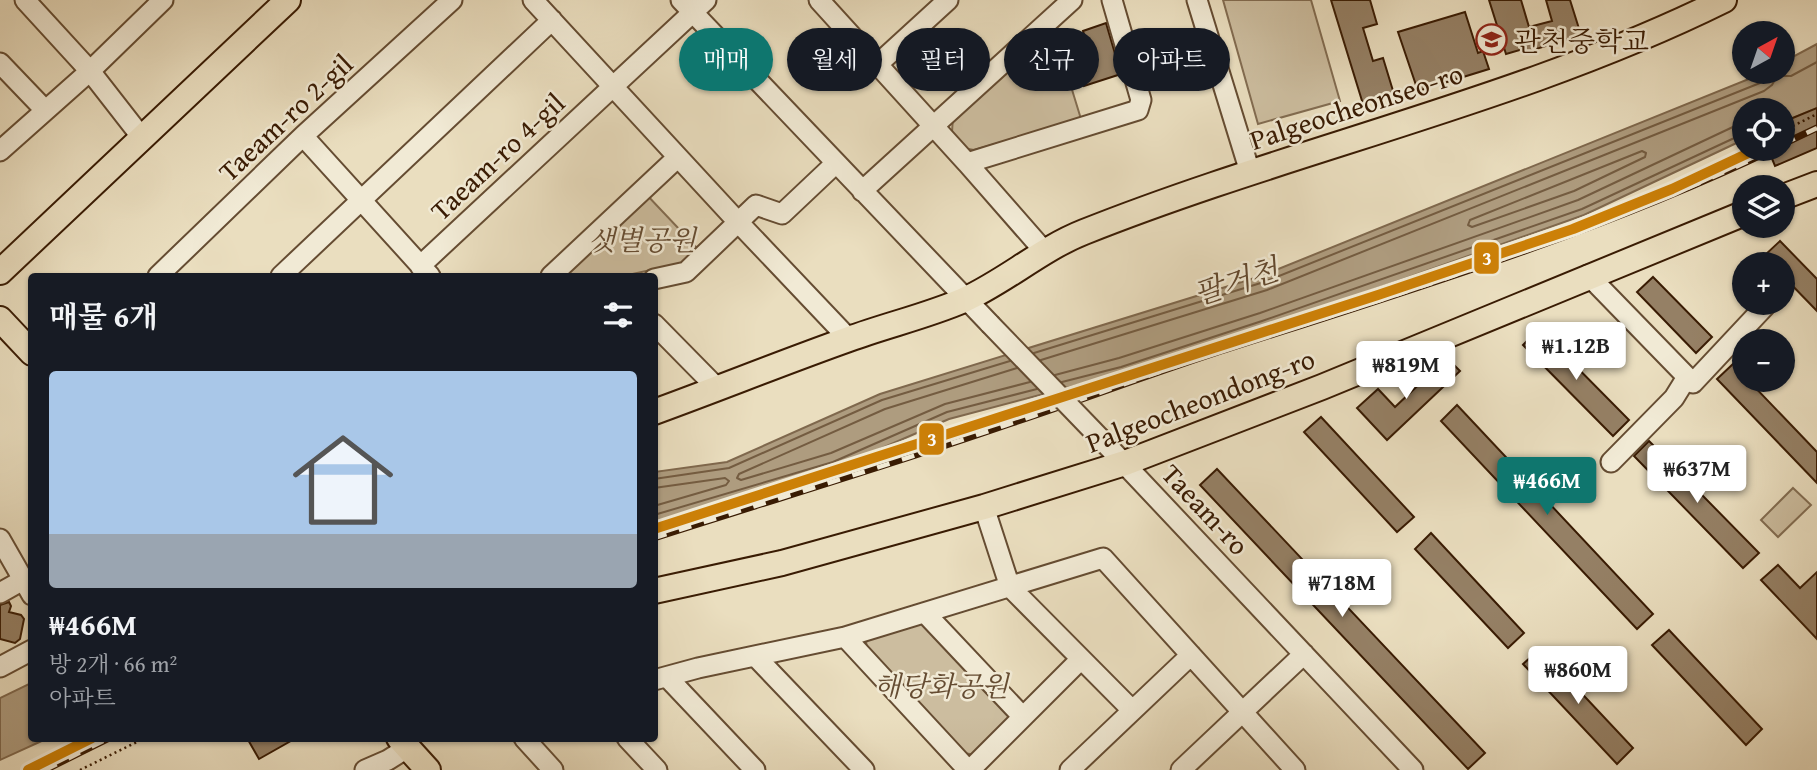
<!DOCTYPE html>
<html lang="ko">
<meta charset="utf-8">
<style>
body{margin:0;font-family:"Gentium Book Plus","Noto Serif KR",serif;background:#20242c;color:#f1f3f6;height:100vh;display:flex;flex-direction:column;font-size:26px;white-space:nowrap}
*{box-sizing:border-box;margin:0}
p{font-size:23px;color:#9ea1a6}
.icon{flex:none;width:38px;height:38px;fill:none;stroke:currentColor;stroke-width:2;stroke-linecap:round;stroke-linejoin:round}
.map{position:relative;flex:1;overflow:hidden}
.side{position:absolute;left:28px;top:273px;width:630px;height:469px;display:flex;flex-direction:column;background:#171b24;border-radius:7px;box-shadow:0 2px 5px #0004}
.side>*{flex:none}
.guide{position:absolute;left:679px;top:28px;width:665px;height:63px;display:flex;gap:14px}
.needle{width:46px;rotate:40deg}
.controls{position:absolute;left:1732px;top:21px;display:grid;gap:14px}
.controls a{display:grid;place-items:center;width:63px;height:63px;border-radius:50%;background:#171b24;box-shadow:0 2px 5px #0004;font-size:35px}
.price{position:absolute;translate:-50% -60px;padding:0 16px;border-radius:7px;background:#fff;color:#222;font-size:23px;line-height:46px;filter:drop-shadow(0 2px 4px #0008)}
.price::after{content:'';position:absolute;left:50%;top:42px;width:21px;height:16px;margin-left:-10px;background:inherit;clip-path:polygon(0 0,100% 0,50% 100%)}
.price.selected{background:#0f766e;color:#fff}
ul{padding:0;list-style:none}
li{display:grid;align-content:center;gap:14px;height:371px;padding:0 21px}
li span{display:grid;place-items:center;height:217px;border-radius:7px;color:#555}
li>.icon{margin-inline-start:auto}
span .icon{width:126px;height:126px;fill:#fffc;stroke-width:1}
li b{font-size:30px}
h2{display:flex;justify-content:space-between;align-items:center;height:84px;padding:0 21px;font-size:30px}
.pill{padding:0 24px;border-radius:32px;background:#171b24;box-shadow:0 2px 5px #0004;font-size:24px;line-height:63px}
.pill.selected{background:#0f766e;color:#fff}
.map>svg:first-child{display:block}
</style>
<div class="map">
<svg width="1817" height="770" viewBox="0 0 1817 770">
<rect width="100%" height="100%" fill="#eadebf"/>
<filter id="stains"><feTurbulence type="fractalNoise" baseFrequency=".00286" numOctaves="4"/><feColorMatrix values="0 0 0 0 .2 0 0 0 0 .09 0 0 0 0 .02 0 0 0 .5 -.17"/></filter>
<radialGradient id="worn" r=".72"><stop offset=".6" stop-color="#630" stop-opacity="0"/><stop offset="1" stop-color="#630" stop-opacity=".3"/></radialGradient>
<path fill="#ccbd9f" stroke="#826c51" stroke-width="2" d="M 1223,0 L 1311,0 L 1340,101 L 1258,124 Z
M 1054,31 L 1081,119 L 974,150 L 963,148 L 952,132 L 953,117 Z
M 645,193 L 698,249 L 687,262 L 628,275 L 563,276 Z
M 1793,488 L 1811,505 L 1778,537 L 1761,520 Z
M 916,621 L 927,625 L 1007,707 L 1009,723 L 977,755 L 963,753 L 867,653 L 866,639 Z"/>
<path fill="#ae9c7f" stroke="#7f684d" stroke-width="2" d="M 1817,44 L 1817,108 L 1783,122 L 1783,110 L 1745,110 L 1745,139 L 1584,215 L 1265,328 L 1123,373 L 949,419 L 836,468 L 655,523 L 654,472 L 727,462 L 880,394 L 1261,276 L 1766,72 L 1783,72 L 1783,62 Z
M 31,683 L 32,738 L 46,739 L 0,760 L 0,698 Z"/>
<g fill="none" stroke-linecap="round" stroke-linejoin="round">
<path stroke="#745c41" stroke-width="2" d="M 1642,151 L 1646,153 L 1645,157 L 1574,191 L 1472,227 L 1468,225 L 1470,220 Z
M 1034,353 L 1264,282 L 1760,83 L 1766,79 L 1768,72
M 1041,360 L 1267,290 L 1764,91 L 1772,85 L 1777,76 L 1791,76 L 1817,62
M 1017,368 L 885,409 L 739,474 L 737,478 L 741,480 L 831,453 L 945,404 L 1030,382
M 1055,375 L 1119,358 L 1260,313 L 1578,200 L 1735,126 L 1745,124
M 1062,382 L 1121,367 L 1262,321 L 1582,209 L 1745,133
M 654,479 L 729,468 L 882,400 L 1010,361
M 654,488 L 725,478 L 729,481 L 726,485 L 654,506
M 654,515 L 833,462 L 947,412 L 1037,389"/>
</g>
<path fill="#958065" stroke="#391b03" stroke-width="2" d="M 1331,0 L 1370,0 L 1377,24 L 1363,28 L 1373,61 L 1383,58 L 1394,94 L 1363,104 Z
M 1489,0 L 1521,0 L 1529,27 L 1552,21 L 1546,0 L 1570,0 L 1581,35 L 1523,53 L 1523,49 L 1506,54 Z
M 1465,12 L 1478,53 L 1483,51 L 1489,69 L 1418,91 L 1398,32 Z
M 1106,23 L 1121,74 L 1084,86 L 1079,69 L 1086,66 L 1078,41 L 1085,38 L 1083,31 Z
M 1817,108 L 1817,148 L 1775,166 L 1768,149 L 1783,149 L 1783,122 Z
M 1780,241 L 1817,279 L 1817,311 L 1783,276 L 1783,264 L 1772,264 L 1764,256 Z
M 1653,277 L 1712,337 L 1696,353 L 1637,292 Z
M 1539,329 L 1629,420 L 1613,436 L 1523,345 Z
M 1447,358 L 1460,371 L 1387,440 L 1357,408 L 1378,389 L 1395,407 Z
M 1733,364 L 1745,376 L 1745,380 L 1748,380 L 1817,452 L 1817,483 L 1717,379 Z
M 1457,405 L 1653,614 L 1637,629 L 1441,421 Z
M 1321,417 L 1414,517 L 1397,532 L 1304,432 Z
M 1649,441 L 1759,553 L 1743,568 L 1634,456 Z
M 1217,469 L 1485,753 L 1468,769 L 1200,485 Z
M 1431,533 L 1524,633 L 1508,648 L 1415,549 Z
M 1778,565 L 1800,588 L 1817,572 L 1817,639 L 1761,580 Z
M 9,602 L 11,606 L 9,612 L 21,615 L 24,619 L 20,639 L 15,643 L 0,639 L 0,605 Z
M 1669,630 L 1762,729 L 1746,745 L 1652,645 Z
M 1540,649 L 1633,748 L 1617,764 L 1523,664 Z
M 247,738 L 296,738 L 259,759 Z"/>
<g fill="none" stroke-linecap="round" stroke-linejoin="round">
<defs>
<path id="minor" d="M 25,0 L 90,71 L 143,139
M 533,0 L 738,222 L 849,339
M 681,0 L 990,324
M 819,0 L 967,163 L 1138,110 L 1141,100 L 1112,0
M 1197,0 L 1250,172
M 0,63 L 45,110
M 878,64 L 948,0
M 303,136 L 430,276
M 0,151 L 90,71 L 163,0
M 967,163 L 1045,252
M 862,191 L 1072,0
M 420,266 L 706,0
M 1588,275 L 1693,383 L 1768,303
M 158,276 L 303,136 L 452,0
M 281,276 L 552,20
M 551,276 L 678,157
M 654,279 L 686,272 L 756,205 L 782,214 L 836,163
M 654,324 L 718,389
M 1101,439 L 1413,770
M 1611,462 L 1674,398 L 1687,377
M 984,507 L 1010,587 L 1132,710
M 0,539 L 32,595
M 0,593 L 23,580
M 925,613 L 1023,717
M 845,637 L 968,770
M 756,657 L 864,770
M 0,667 L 32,650
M 667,677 L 755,770
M 654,680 L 698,668 L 845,637 L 1103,558 L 1295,770
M 524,738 L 553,770
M 627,738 L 657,770
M 365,770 L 388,760 L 407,748
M 970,770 L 1081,659
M 1070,770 L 1191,655
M 1181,770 L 1304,654"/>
<path id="major" d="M 1783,197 L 1817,184
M 0,272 L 288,0
M 0,319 L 32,353
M 654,412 C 720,388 784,362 849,339 C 887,325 927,316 964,300 C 1006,281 1041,249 1084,232 C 1295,148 1520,101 1724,0
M 654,591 L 782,563 L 984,507 L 1125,463 L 1322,387 L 1745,213
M 399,738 L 428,770"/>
</defs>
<use href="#minor" stroke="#654c32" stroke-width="23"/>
<use href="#major" stroke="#391b03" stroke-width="28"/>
<path stroke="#391b03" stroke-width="2.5" stroke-dasharray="2 3.5" stroke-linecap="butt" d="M 1783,131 L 1817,114
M 1081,395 L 1397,290 L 1596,216 L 1748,149
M 654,530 L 1045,406
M 80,770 L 145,738"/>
<use href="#minor" stroke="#f1ead5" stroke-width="19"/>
<use href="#major" stroke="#eadebf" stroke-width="24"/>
<defs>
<path id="rail" d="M 1783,144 L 1817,128
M 654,538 C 772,500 890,465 1006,425 C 1076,402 1145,376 1215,353 C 1404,292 1594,235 1774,149
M 45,770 L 109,738"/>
</defs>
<use href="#rail" stroke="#391b03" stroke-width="7"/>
<use href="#rail" stroke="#f1ead5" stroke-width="4.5" stroke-dasharray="13" stroke-linecap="butt"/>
<defs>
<path id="minor-bridge" d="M 990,324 L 1101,439"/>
</defs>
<use href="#minor-bridge" stroke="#654c32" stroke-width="23" stroke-linecap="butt"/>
<use href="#minor-bridge" stroke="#f1ead5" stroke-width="19"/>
<defs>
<path id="metro-1" d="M 654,529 L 1378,295 L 1573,229 L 1672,189 L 1757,149
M 28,770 L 92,738"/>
</defs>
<use href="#metro-1" stroke="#f1ead5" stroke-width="16"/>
<use href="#metro-1" stroke="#cc8007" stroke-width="10"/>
</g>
<defs>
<symbol id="school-ring" viewBox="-11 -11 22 22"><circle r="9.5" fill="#f1ead5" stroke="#8f2418" stroke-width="1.5"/><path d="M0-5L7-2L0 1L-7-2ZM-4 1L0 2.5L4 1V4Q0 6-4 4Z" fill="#8f2418"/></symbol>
</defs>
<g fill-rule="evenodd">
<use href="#school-ring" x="1474" y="22" width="35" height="35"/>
</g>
<g text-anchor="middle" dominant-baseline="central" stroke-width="5" stroke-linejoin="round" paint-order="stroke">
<g font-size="28" fill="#391b03" stroke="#f1ead5" text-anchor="start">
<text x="1514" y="40">관천중학교</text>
</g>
<g font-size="28" fill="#391b03" stroke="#f1ead5">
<text transform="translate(1356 106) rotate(-18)">Palgeocheonseo-ro</text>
<text transform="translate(285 117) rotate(-43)">Taeam-ro 2-gil</text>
<text transform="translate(497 156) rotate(-43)">Taeam-ro 4-gil</text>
<text transform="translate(1200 400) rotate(-21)">Palgeocheondong-ro</text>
<text transform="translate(1206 509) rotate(47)">Taeam-ro</text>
</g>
<g font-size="28" font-style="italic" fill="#654c32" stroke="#f1ead5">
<text x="642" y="239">샛별공원</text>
<text x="941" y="685">해당화공원</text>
</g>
<g font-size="30" font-style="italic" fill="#62482e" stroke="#f1ead5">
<text transform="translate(1236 281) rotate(-18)">팔거천</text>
</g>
</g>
<g stroke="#f1ead5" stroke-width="2.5">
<rect x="1473" y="241" width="27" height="34" rx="7" fill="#cc8007"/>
<rect x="918" y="422" width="27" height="34" rx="7" fill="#cc8007"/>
</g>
<g font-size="19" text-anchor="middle" font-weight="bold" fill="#fff">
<text x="1487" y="265">3</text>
<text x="932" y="446">3</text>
</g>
<rect width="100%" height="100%" filter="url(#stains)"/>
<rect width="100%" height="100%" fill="url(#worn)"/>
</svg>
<div class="controls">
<a><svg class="needle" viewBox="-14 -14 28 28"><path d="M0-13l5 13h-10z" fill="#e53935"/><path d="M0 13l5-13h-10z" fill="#9ea1a6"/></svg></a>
<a><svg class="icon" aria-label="locate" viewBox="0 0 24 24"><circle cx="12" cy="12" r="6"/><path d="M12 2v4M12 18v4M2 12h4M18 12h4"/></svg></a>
<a><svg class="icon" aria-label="layers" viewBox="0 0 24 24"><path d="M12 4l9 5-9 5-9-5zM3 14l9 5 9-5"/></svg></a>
<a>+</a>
<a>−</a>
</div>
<b class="price" style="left:1576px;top:382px">₩1.12B</b>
<b class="price" style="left:1406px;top:401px">₩819M</b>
<b class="price" style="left:1697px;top:505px">₩637M</b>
<b class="price selected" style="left:1547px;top:517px">₩466M</b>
<b class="price" style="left:1342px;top:619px">₩718M</b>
<b class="price" style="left:1578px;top:706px">₩860M</b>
<div class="guide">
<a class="pill selected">매매</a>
<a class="pill">월세</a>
<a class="pill">필터</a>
<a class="pill">신규</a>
<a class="pill">아파트</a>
</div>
<section class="side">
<h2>매물 6개<svg class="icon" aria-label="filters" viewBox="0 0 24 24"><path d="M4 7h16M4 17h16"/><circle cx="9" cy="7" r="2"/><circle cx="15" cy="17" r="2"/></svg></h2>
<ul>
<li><span style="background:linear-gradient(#a9c7e8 75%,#9aa5b1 0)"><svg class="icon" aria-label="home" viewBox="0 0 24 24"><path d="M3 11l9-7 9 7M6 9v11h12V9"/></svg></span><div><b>₩466M</b><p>방 2개 · 66 m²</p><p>아파트</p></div></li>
</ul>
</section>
</div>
